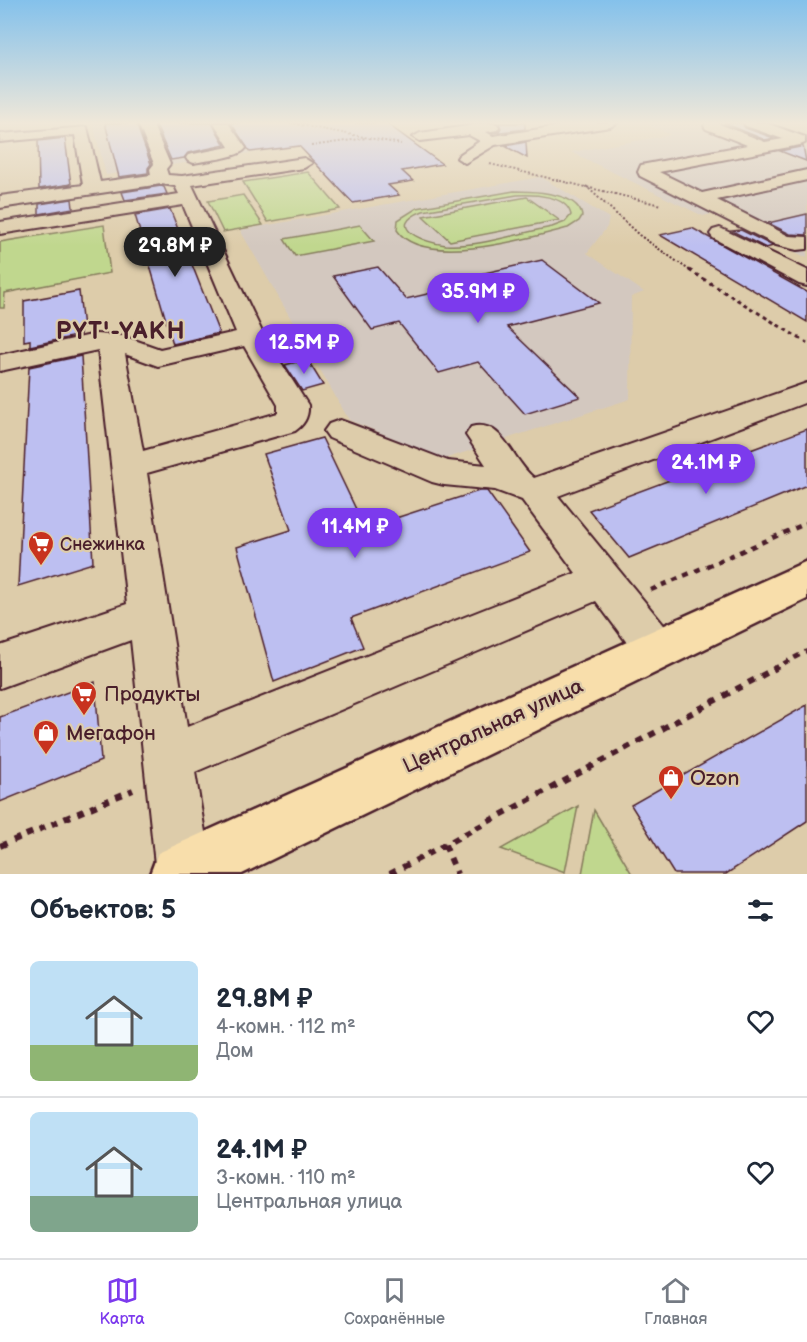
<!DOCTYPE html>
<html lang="ru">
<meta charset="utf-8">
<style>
body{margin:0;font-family:"Balsamiq Sans",sans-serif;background:#f2f2f3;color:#1f2937;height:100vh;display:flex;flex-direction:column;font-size:22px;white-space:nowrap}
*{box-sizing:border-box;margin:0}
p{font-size:20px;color:#747a83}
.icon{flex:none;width:33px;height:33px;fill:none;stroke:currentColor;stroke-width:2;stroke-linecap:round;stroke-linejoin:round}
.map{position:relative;height:874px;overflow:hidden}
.details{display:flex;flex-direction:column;background:#fff;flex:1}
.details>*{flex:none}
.price{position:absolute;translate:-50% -51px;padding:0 14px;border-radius:21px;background:#7c3aed;color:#fff;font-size:20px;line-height:39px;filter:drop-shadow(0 2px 3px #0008)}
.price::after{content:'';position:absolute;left:50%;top:36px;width:18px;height:14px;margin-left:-9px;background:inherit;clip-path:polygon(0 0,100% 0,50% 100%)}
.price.current{background:#222;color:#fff}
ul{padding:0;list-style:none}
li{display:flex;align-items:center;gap:18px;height:150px;padding:0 30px}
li+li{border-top:2px solid #e0e1e3}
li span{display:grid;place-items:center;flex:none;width:168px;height:120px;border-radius:9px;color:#555}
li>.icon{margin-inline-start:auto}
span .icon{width:72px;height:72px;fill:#fffc;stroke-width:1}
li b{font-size:26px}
h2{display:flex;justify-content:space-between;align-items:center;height:72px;padding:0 30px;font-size:26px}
.tabs{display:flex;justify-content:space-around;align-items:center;height:84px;border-top:2px solid #e0e1e3;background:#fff;font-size:16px;color:#747a83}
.tabs a{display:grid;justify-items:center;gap:3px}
.tabs .current{color:#7c3aed}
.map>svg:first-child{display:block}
</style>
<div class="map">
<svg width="807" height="874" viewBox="0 0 807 874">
<rect width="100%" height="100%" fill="#dca"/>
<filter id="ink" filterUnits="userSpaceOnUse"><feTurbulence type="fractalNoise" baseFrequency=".0167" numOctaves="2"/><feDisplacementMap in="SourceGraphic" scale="12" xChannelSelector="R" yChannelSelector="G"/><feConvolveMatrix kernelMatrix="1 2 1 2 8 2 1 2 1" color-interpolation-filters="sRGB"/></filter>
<g filter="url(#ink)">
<path fill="#d3c8bf" d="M 93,123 L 274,123 L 337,140 L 106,175 Z
M 645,123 L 740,123 L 807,147 L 807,258 L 717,213 L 703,216 L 571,152 L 671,135 Z
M 541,177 L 609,218 L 607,227 L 587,253 L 644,292 L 631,297 L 630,399 L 444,459 L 349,420 L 240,230 Z"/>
<path fill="#c0d78e" stroke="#857b5c" stroke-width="1.5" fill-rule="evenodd" d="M 308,172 L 340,209 L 268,222 L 243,182 Z
M 514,191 C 532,191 578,192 582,216 L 579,221 L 568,228 C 530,238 422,269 397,230 L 398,220 L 417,208 ZM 517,195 C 533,194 567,195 571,215 L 565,222 L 552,227 C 518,233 480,247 446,245 C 425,243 383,227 423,211 Z
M 243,195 L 263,225 L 223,232 L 208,201 Z
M 527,197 L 559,220 L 450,241 L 423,216 Z
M 104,225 L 110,273 L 5,293 L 4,308 L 0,308 L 0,242 Z
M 360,225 L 374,241 L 295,256 L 284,239 Z
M 578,806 L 565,872 L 501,849 Z
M 594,810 L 632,874 L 582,874 Z"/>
<path fill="#bdbff1" stroke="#4a1f2b" stroke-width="1.5" d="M 105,123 L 136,123 L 151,164 L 148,168 L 148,173 L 119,177 Z
M 155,123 L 212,123 L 225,145 L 188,153 L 184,158 L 171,160 Z
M 231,123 L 386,123 L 442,164 L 402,171 L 413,181 L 388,185 L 399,195 L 353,203 L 299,146 L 250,152 Z
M 499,123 L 525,123 L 525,129 L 492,133 L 499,131 L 501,128 Z
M 724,123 L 742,123 L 745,128 L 774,138 L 765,140 Z
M 65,138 L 71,184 L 39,189 L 38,141 Z
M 526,142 L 527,158 L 505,146 Z
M 803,146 L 806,161 L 780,151 L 800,147 Z
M 161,186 L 164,187 L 167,194 L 125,200 L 122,192 Z
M 72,199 L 73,208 L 39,214 L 39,204 Z
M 170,209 L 219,333 L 173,344 L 135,215 Z
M 807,214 L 807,235 L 790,234 L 768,223 Z
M 692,228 L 807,292 L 807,322 L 660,235 Z
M 741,230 L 773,246 L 766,248 L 732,231 Z
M 542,260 L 599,303 L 507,327 L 580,397 L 525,414 L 478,362 L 439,373 L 399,323 L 372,330 L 333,276 L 378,267 L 406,299 L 483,281 L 476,275 Z
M 79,291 L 83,328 L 80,328 L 80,335 L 30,346 L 30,340 L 24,341 L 24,301 Z
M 81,356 L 93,563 L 18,586 L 29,367 Z
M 307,359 L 323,385 L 302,391 L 285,365 Z
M 807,429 L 807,485 L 629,558 L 589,510 Z
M 322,438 L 365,528 L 479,491 L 487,491 L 530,552 L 351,618 L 363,647 L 274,682 L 237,547 L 291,530 L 264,454 Z
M 95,682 L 101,761 L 0,802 L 0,717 Z
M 807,705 L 807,821 L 726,874 L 674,874 L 631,805 Z"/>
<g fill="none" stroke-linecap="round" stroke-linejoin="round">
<defs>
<path id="minor" d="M 138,123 L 152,123 L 170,164 L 166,169 L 168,175 L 182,176 L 304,158 L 312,163 L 304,168 L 192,185 L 264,336 L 308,405 C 309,416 304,425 295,431 L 147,473 L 187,727 L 576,573 L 522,500 L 495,490 L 444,485 L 432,482 L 329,438 L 324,431 L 329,424 L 340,420 L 351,424 L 448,461 L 486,465 L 466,435 L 471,427 C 503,418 512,461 534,478 L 807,383 L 807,402 L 558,496 L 672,635 L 679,649 L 672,663 L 657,669 L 642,663 L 596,601 L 195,772 L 212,874 L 156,874 L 131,640 L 0,688 L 0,646 L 127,604 L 98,350 L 0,371 L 0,355 L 96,334 L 123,336 L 160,349 L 236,332 L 183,205 L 0,234 L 0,222 L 179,194 L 175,186 L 161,184 L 0,208 L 0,196 L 83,185 L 75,135 L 0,142 L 0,134 L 87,127 L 100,182 L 151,175 L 150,169 L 154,164 ZM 244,346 L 278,405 L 278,413 L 143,451 L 125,354 L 158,366 Z
M 214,123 L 228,123 L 246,148 C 240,158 206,160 194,163 L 188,161 L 186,158 L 188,155 L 229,147 Z
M 488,123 L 497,124 L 499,127 L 497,130 L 486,132 L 493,136 L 580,123 L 617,123 L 610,127 L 495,145 L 465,163 L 457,158 L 459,155 L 480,141 L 469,135 L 420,141 L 413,137 L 420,133 Z
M 706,123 L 717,123 L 765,142 L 783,139 L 746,126 L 744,123 L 766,123 L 805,137 L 805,143 L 800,145 L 659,172 L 702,193 L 807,170 L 807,180 L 717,200 L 789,236 L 807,237 L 807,249 L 797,250 L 776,245 L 640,176 L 638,172 L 641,165 L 747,145 L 706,129 L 704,126 Z
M 720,228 L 807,270 L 807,286 L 799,284 L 713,238 L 710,234 L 713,230 Z"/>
<path id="major" d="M 807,561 L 807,599 L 242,874 L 150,874 L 158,853 Z"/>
</defs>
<use href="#minor" stroke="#4a1f2b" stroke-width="4"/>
<use href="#major" stroke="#4a1f2b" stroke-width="5"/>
<path stroke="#4a1f2b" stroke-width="2" stroke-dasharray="2 2" stroke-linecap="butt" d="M 290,123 L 401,144
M 311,146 L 366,138
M 490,164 L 661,205
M 586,186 L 639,235 L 692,272"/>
<path stroke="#4a1f2b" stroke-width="3" stroke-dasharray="4 4" stroke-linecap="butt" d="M 689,270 L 807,343"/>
<path stroke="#4a1f2b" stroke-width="4.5" stroke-dasharray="6 6" stroke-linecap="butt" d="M 651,590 L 807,523
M 773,669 L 807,651"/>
<path stroke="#4a1f2b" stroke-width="6" stroke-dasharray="7 7" stroke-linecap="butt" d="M 445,845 L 457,874
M 0,846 L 133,790
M 390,874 L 776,668"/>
<use href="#minor" fill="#dca" fill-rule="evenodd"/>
<use href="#major" fill="#f8deab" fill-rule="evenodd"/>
</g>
</g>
<linearGradient id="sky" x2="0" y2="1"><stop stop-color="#84c1eb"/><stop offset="0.5" stop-color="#f0e8d9"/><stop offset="1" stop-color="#f0e8d9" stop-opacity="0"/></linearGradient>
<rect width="807" height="246" fill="url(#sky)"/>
<defs>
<symbol id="supermarket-pin" viewBox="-11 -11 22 30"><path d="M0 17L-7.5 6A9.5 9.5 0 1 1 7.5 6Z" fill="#c8321e" stroke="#dca"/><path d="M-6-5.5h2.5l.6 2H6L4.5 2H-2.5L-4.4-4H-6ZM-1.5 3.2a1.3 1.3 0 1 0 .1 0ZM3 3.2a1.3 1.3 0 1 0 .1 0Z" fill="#fff"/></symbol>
<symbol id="shop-pin" viewBox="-11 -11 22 30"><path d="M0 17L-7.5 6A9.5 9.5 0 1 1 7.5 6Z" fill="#c8321e" stroke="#dca"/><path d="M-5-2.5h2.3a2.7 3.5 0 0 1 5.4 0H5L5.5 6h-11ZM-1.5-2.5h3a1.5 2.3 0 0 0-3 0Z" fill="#fff"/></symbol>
</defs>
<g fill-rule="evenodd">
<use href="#supermarket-pin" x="26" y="529" width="30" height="40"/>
<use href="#supermarket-pin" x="69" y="679" width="30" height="40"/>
<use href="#shop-pin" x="31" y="718" width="30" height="40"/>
<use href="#shop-pin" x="656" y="763" width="30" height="40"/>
</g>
<g text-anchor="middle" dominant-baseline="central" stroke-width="4.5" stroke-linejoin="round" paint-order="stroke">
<g font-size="18" fill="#4a1f2b" stroke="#dca" text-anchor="start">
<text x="60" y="544">Снежинка</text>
</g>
<g font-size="21" fill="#4a1f2b" stroke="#dca" text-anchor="start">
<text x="104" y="694">Продукты</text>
<text x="66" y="733">Мегафон</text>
<text x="690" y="778">Ozon</text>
</g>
<g font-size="21" fill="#4a1f2b" stroke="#dca">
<text transform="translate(493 726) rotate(-25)">Центральная улица</text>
</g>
<g font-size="24" font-weight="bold" letter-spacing="1.5" fill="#4a1f2b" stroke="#dca">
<text x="121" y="331">PYT'-YAKH</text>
</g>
</g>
</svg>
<b class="price current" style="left:175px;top:278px">29.8M ₽</b>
<b class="price" style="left:478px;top:324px">35.9M ₽</b>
<b class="price" style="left:304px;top:375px">12.5M ₽</b>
<b class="price" style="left:706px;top:495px">24.1M ₽</b>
<b class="price" style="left:355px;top:559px">11.4M ₽</b>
</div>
<section class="details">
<h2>Объектов: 5<svg class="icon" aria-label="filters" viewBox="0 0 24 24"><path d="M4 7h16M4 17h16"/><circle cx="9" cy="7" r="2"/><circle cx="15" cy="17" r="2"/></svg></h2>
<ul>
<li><span style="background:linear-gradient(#bfe0f5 70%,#8fb573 0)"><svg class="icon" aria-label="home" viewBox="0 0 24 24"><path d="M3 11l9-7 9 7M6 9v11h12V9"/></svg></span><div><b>29.8M ₽</b><p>4-комн. · 112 m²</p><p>Дом</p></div><svg class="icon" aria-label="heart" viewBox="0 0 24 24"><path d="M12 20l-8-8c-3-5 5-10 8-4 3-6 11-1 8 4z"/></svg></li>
<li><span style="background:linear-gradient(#bfe0f5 70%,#7fa58c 0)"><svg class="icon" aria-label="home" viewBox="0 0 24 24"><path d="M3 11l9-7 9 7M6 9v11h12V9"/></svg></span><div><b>24.1M ₽</b><p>3-комн. · 110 m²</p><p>Центральная улица</p></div><svg class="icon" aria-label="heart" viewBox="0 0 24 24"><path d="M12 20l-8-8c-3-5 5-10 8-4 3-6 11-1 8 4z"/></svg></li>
</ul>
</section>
<nav class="tabs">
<a class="current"><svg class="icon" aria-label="map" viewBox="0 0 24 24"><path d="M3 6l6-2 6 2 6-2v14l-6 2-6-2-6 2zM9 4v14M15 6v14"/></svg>Карта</a>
<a><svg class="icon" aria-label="saved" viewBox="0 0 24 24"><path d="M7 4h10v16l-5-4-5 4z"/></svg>Сохранённые</a>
<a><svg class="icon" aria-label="home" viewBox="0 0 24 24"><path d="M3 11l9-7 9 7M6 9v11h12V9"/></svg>Главная</a>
</nav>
